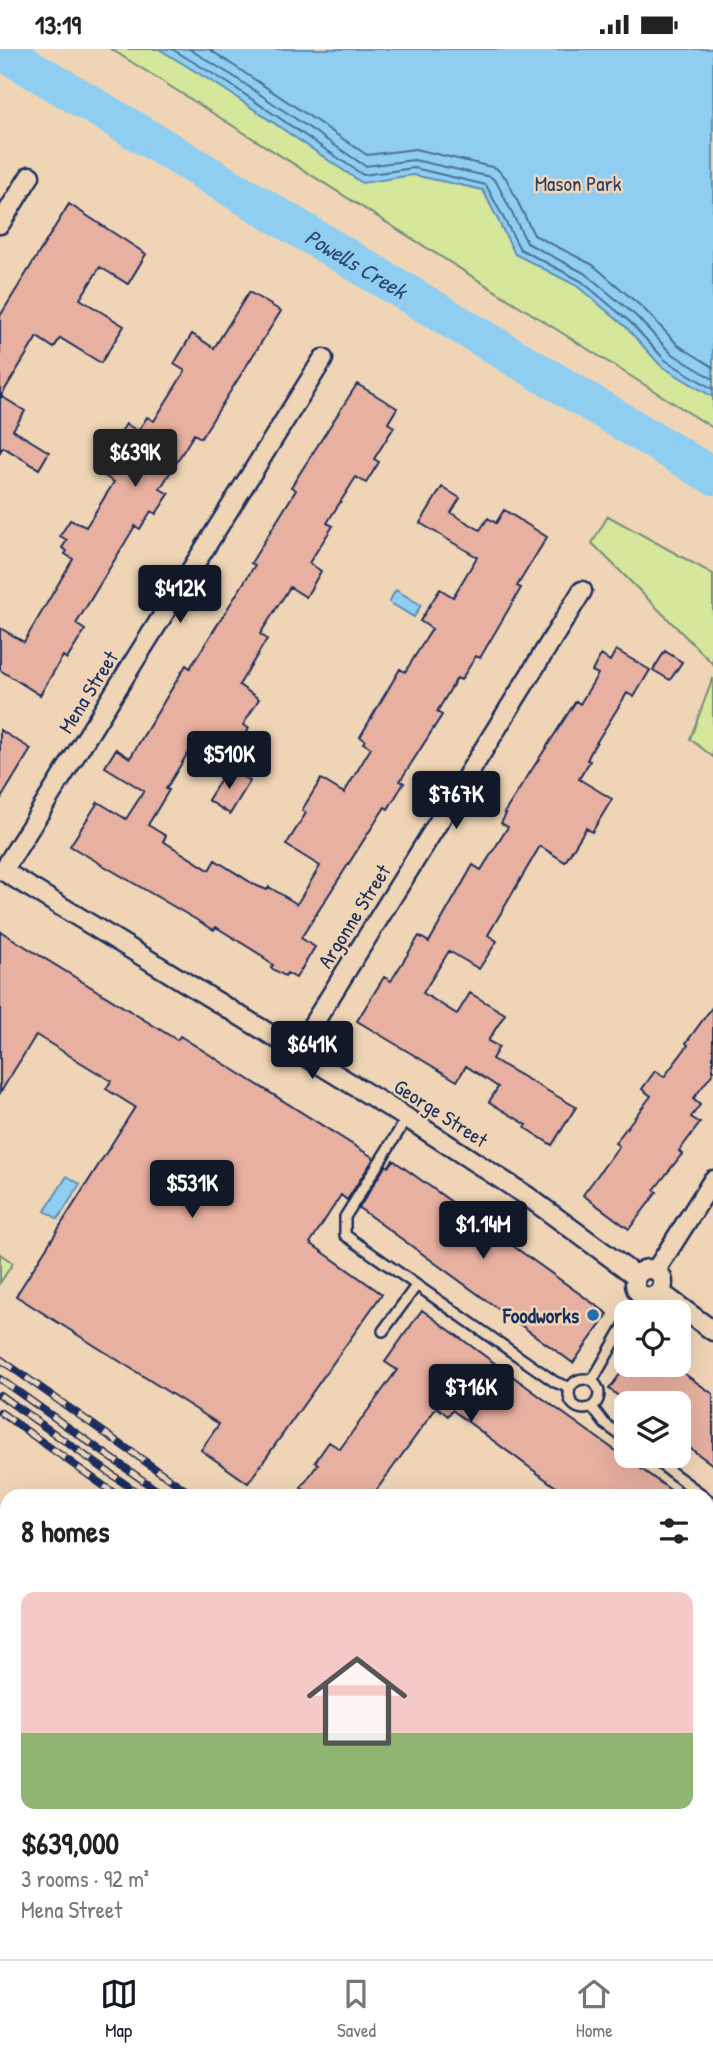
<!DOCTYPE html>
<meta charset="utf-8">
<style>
body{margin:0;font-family:"Patrick Hand",sans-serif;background:#f2f2f2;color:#222;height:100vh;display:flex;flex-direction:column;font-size:26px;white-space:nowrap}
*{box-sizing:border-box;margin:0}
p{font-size:23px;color:#767676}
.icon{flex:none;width:38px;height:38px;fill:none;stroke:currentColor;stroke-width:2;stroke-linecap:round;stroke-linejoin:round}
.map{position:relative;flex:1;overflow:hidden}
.details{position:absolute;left:0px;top:1440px;width:714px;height:471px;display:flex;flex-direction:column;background:#fff;border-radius:21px 21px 0 0;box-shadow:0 7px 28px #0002}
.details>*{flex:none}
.tools{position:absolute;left:614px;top:1251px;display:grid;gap:14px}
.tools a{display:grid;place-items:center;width:77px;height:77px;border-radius:14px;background:#fff;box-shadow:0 7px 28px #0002;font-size:35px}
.price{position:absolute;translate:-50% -60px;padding:0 16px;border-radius:7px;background:#111827;color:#fff;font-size:23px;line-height:46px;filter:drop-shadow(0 2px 4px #0008)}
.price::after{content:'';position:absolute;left:50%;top:42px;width:21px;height:16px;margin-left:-10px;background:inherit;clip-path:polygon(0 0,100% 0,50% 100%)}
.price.active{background:#222;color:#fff}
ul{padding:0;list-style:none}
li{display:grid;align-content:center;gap:14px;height:371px;padding:0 21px}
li+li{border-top:2px solid #e0e0e0}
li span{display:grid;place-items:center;height:217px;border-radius:14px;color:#555}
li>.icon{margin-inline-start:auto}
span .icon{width:126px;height:126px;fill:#fffc;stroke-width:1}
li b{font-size:30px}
h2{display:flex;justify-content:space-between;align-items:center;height:84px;padding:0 21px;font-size:30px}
.status{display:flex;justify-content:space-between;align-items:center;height:49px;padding:0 35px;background:#fff;direction:ltr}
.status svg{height:19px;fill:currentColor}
.menu{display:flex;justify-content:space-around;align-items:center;height:98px;border-top:2px solid #e0e0e0;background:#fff;font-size:19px;color:#767676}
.menu a{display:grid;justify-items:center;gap:4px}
.menu .active{color:#111827}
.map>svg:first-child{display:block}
</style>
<div class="status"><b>13:19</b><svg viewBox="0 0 49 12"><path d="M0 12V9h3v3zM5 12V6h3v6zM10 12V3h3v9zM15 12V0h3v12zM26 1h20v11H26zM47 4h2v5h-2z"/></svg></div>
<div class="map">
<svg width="713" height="1910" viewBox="0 0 713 1910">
<rect width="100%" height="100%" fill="#efd5b6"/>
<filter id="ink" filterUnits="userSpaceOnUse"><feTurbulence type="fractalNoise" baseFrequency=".0143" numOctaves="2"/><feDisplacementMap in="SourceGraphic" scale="14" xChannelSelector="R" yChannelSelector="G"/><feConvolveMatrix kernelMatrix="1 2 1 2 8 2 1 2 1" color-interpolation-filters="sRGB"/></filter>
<g filter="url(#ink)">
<path fill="#d4e79b" stroke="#788b7c" stroke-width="2" d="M 111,0 L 713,0 L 713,380 L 713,379 Z
M 608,467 L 713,525 L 713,615 L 592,494 Z
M 713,629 L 713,708 L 690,690 Z
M 0,1205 L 13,1214 L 0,1234 Z"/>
<path fill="#90cef1" stroke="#618eb6" stroke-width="2" d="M 159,0 L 713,0 L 713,348 L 661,317 L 626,278 L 577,237 L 515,205 L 483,141 L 413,126 L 362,134 L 224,40 Z
M 396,541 L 421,556 L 414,568 L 389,553 Z
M 67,1127 L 80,1135 L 58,1170 L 45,1162 Z"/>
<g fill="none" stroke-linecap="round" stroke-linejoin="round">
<path stroke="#4a6f99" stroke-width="2" d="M 172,0 L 228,34 L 363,126 L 414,119 L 486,136 L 520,200 L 581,232 L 630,273 L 665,311 L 713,340
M 189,0 L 233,27 L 365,117 L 414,111 L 491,128 L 497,134 L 527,194 L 586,225 L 636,267 L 671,304 L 713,330
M 209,0 L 367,106 L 415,100 L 496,119 L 506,129 L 534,186 L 593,216 L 644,260 L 678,296 L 713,318"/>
<path stroke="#90cef1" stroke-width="38" id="s1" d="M 0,1 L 713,427"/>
</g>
<path fill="#e8b0a0" stroke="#1b2f5e" stroke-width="2" d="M 69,155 L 146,205 L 128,235 L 100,218 L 80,250 L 124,277 L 101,314 L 60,289 L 54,299 L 37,288 L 1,347 L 25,362 L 13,381 L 49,403 L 39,420 L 3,398 L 0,403 L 0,267 Z
M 249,243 L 281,262 L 201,389 L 194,385 L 160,440 L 169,445 L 156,465 L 151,462 L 140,480 L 135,477 L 76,575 L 85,581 L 67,610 L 63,607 L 40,646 L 0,621 L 0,579 L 24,593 L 73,510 L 65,505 L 67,502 L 62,499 L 67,491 L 60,487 L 70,471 L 86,478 L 114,433 L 96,422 L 126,375 L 138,382 L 147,368 L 154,372 L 185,322 L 174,315 L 192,285 L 214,299 Z
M 357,335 L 397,359 L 388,374 L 394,378 L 374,410 L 379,413 L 366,434 L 356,428 L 327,474 L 333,477 L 309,514 L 321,522 L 306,548 L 290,538 L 260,585 L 267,590 L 239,636 L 259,650 L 243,676 L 249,679 L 228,715 L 194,694 L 166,740 L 169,741 L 148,776 L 166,787 L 163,792 L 209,821 L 215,811 L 255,836 L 267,841 L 269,838 L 297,855 L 320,817 L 286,796 L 306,764 L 302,761 L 321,730 L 344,744 L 371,699 L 363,694 L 365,691 L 360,688 L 400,620 L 405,623 L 432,580 L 420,572 L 440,540 L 453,548 L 477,508 L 420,474 L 442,438 L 460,449 L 451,464 L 480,481 L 488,469 L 496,474 L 504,461 L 547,488 L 517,537 L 521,539 L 480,609 L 476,607 L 461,631 L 457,629 L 437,663 L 442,666 L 400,732 L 404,734 L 388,760 L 385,758 L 301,889 L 315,898 L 296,929 L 287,924 L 285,927 L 271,919 L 273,916 L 263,909 L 264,908 L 216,878 L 214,881 L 70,797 L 98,753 L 126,770 L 144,742 L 105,718 L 116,700 L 130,709 L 186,616 L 190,619 L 255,516 L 251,514 L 296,441 L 291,438 Z
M 616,601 L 650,621 L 634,648 L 627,644 L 593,699 L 587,711 L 590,712 L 579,730 L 612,750 L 592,783 L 586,779 L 565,813 L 540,797 L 488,886 L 497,892 L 479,920 L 449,902 L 423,944 L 457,965 L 470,944 L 505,965 L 488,992 L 499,998 L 492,1010 L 576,1058 L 552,1096 L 525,1079 L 527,1076 L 489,1053 L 498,1038 L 466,1017 L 457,1032 L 357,972 L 384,928 L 391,932 L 419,887 L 429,893 L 473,816 L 481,821 L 508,778 L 501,774 L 506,765 L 504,764 L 576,652 L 580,655 L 598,625 L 592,622 L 601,606 L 610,612 Z
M 665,602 L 682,613 L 670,631 L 653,621 Z
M 0,681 L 31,700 L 0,751 Z
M 228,719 L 250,732 L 230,765 L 208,751 Z
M 0,882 L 177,991 L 180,987 L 374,1109 L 347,1151 L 341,1146 L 310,1194 L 382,1245 L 248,1434 L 201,1401 L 219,1375 L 16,1247 L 135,1058 L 106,1040 L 111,1032 L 36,986 L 0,1044 Z
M 713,957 L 713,1024 L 693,1050 L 700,1056 L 691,1068 L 700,1074 L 679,1102 L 682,1105 L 654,1141 L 657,1143 L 629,1180 L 583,1146 L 619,1097 L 615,1094 L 651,1047 L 642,1040 L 655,1022 L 664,1028 L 688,996 L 686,994 Z
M 393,1111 L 608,1265 L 573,1314 L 359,1159 L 386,1116 L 388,1118 Z
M 422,1261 L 560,1362 L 679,1447 L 568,1447 L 452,1361 L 448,1367 L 437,1358 L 372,1447 L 313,1447 L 301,1439 L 318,1415 L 315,1413 L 329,1393 L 340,1400 L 397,1321 L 385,1313 Z
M 627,1316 L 672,1316 L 713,1345 L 713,1416 L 679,1391 L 679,1354 L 628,1354 L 609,1340 Z"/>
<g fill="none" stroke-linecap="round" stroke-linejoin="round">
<defs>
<path id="lane" d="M 407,1069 L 345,1168 L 345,1186 L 555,1333 L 570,1339
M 632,1264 L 642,1247
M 383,1282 L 416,1237
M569 1345a15 15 0 1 1 30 0a15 15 0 1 1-30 0Z
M 592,1332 L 626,1273
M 592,1358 L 605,1375 L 626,1390
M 649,1407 L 704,1447
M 707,1450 L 713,1454
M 707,1572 L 713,1564"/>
<path id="street" d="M 0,175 L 30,127
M 0,820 L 407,1069 L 527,1147 L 636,1227
M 3,822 L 323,310
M 297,1001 L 582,542
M635 1234a14 14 0 1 1 28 0a14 14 0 1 1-28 0Z
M 656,1221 L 713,1131
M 660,1243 L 713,1282
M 0,1623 L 7,1628
M 650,1904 L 657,1910
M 304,1910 L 308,1904"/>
</defs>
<use href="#lane" stroke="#1b2f5e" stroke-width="14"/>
<use href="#street" stroke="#1b2f5e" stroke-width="23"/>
<use href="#lane" stroke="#efd5b6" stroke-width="9"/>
<use href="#street" stroke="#efd5b6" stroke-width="18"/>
<defs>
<path id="rail" d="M 0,1310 L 194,1447
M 0,1330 L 165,1447
M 0,1346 L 142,1447
M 0,1363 L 118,1447
M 707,1828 L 713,1833
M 707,1851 L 713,1856
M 707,1868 L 713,1873
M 707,1887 L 713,1892"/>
</defs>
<use href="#rail" stroke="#1b2f5e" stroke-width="8"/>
<use href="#rail" stroke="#efd5b6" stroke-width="5" stroke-dasharray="16" stroke-linecap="butt"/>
</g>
</g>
<circle fill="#1f6fb2" stroke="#efd5b6" stroke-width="2.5" cx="593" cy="1266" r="7"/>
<g text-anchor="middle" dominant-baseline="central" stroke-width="5" stroke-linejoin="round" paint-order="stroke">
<g font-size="21" fill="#2e4164" stroke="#efd5b6">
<text x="578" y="134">Mason Park</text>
</g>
<g font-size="21" fill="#1b2f5e" stroke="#efd5b6">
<text transform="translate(88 643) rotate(-58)">Mena Street</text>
<text transform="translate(354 867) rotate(-58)">Argonne Street</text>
<text transform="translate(441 1064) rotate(33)">George Street</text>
</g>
<g font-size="21" font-weight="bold" fill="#1b2f5e" stroke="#efd5b6" text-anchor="end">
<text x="579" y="1266">Foodworks</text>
</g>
<g font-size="23" font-style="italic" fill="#2d4774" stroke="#efd5b6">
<text stroke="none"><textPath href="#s1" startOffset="415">Powells Creek</textPath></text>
</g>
</g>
</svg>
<div class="tools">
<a><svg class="icon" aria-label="locate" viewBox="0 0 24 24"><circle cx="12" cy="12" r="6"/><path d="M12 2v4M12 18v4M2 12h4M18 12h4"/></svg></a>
<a><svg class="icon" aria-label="layers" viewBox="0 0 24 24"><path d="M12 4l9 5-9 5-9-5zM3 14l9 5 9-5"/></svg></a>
</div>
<b class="price active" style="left:135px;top:440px">$639K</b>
<b class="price" style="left:180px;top:576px">$412K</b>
<b class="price" style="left:229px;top:742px">$510K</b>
<b class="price" style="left:456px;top:782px">$767K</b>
<b class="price" style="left:312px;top:1032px">$641K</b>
<b class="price" style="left:192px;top:1171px">$531K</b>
<b class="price" style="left:483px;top:1212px">$1.14M</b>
<b class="price" style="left:471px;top:1375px">$716K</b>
<section class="details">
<h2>8 homes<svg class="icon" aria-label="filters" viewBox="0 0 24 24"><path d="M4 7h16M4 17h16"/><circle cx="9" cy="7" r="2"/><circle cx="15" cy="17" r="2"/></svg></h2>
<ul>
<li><span style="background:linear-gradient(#f6c9c9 65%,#8fb573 0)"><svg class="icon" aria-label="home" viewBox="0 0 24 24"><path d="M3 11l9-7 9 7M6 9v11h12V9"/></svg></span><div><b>$639,000</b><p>3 rooms · 92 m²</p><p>Mena Street</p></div></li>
</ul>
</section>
</div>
<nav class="menu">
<a class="active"><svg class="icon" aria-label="map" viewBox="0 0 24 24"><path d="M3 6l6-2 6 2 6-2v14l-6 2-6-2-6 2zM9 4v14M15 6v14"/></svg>Map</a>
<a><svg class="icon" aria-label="saved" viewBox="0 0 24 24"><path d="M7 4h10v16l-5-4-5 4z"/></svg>Saved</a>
<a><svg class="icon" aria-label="home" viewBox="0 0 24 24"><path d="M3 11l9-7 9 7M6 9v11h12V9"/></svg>Home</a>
</nav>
